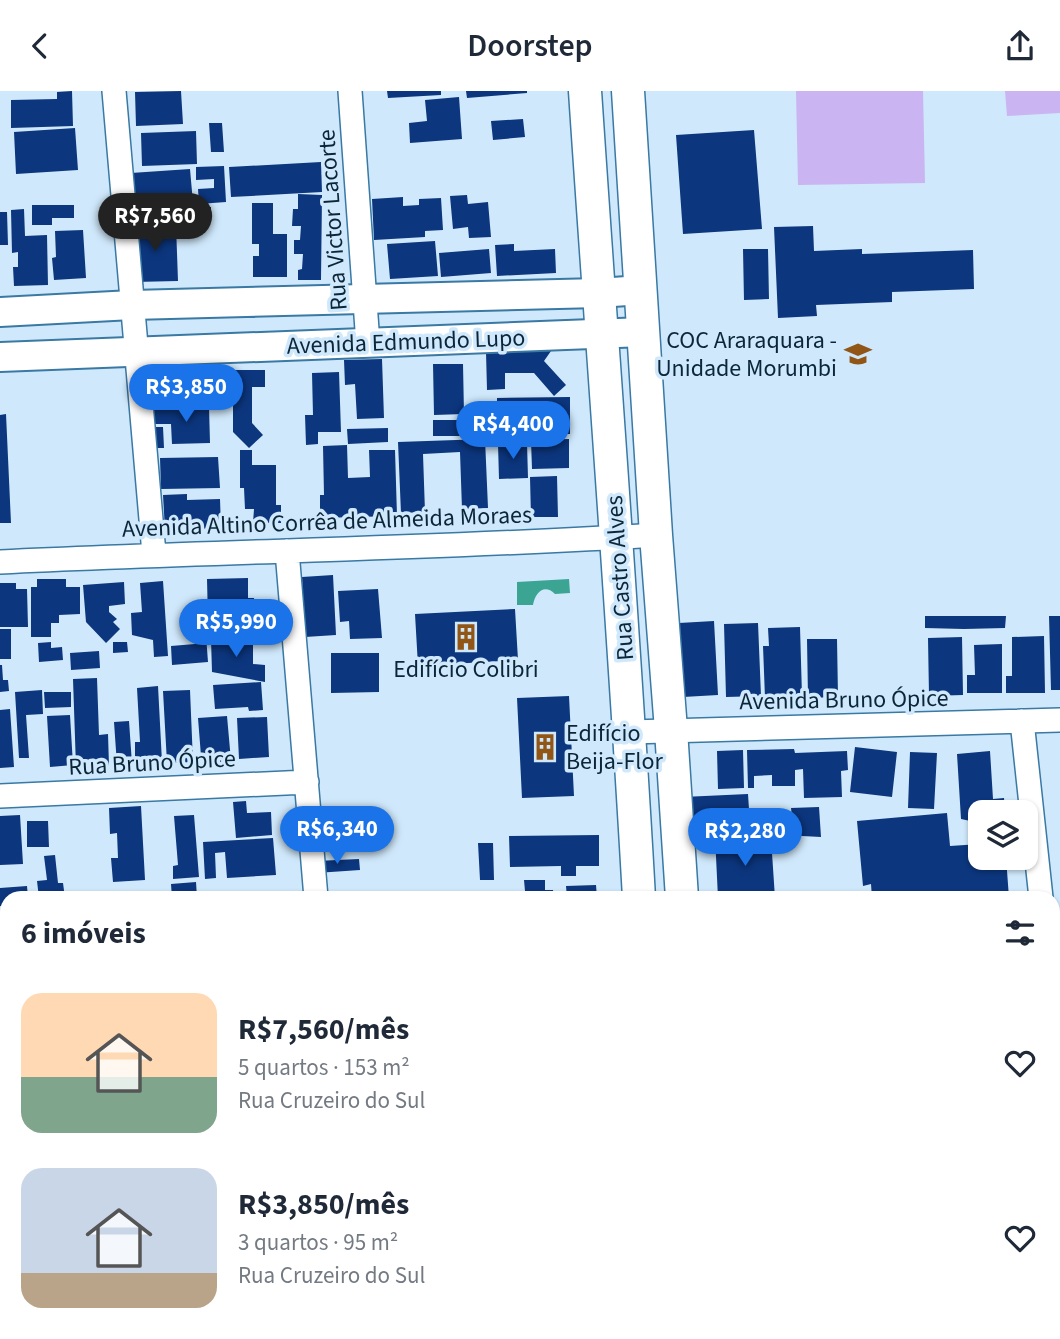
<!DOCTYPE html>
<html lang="pt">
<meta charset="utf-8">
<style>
body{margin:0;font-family:"Source Sans 3",sans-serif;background:#f2f2f3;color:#1f2937;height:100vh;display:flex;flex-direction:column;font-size:26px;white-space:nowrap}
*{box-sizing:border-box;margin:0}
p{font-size:23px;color:#747a83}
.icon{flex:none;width:38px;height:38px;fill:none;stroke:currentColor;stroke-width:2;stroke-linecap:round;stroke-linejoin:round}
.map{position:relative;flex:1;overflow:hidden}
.panel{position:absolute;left:0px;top:800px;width:1060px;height:450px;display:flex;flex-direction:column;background:#fff;border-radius:21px 21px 0 0;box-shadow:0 2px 5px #0004}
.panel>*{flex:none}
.fabs{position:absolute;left:968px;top:709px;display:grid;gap:14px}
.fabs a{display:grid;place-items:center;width:70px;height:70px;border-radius:14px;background:#fff;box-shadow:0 2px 5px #0004;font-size:35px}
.price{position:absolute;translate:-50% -60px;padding:0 16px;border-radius:24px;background:#1a73e8;color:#fff;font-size:23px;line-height:46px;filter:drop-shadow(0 2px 4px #0008)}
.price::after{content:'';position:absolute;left:50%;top:42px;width:21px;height:16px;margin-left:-10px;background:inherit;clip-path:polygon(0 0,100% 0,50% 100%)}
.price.active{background:#222;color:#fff}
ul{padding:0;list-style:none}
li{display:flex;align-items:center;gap:21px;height:175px;padding:0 21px}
li span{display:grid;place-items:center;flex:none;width:196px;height:140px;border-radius:21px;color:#555}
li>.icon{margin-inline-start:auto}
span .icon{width:84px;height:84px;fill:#fffc;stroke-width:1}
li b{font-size:30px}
h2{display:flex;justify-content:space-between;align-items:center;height:84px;padding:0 21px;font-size:30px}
header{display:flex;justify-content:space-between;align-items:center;height:91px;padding:0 21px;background:#fff;font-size:32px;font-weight:600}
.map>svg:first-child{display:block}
</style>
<header><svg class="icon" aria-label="back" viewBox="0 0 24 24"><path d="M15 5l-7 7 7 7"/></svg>Doorstep<svg class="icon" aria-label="share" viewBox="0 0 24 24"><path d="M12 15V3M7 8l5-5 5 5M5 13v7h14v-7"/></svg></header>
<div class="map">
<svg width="1060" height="1248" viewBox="0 0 1060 1248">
<rect width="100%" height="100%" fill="#cfe8fb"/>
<path fill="#cab4f2" d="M 796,0 L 923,0 L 925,92 L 798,94 Z
M 1005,0 L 1060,0 L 1060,22 L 1007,25 Z"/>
<path fill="#3ba493" d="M 569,488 L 570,502 L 555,503 C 544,492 535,502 533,514 L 517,514 L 517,491 Z"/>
<path fill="#0c367e" d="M 72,0 L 73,35 L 11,37 L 11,9 L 57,8 L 57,1 Z
M 181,0 L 183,33 L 136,35 L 135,1 Z
M 387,0 L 441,0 L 441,4 L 388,7 Z
M 466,0 L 527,0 L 527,2 L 467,7 Z
M 459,6 L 462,48 L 410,52 L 409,32 L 427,30 L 425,9 Z
M 523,28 L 525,46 L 493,49 L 491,30 Z
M 209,32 L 222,32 L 224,61 L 211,61 Z
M 75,37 L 78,79 L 16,83 L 14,41 Z
M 754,39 L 762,138 L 683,143 L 676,44 Z
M 196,40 L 197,73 L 142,75 L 141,42 Z
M 321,71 L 322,101 L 231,106 L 229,76 Z
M 224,75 L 226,111 L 199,113 L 198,98 L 214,97 L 214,88 L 196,89 L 196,76 Z
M 190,78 L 193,112 L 167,113 L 167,106 L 154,107 L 155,114 L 133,116 L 131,82 Z
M 298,103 L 322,104 L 321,189 L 298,189 L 298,179 L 302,178 L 303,163 L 294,163 L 294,149 L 300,149 L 301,135 L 292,135 L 293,118 L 298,118 Z
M 467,104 L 468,113 L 488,111 L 491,146 L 469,147 L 468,136 L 453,138 L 450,105 Z
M 403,106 L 403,115 L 419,114 L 419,108 L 441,107 L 443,139 L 425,140 L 425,146 L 374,149 L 372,108 Z
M 252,112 L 273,112 L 273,143 L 287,143 L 287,186 L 253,186 L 253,165 L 259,165 L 259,153 L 252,153 Z
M 32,114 L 74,114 L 74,127 L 52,127 L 52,134 L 32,134 Z
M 211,116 L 211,128 L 130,130 L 130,119 Z
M 24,118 L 25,145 L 47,144 L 48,194 L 14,195 L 13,176 L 18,176 L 18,161 L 12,162 L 11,119 Z
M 0,121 L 7,121 L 8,154 L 0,154 Z
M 176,134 L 178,190 L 134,191 L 132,135 Z
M 813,135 L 814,160 L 862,158 L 862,163 L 973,159 L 974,198 L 892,201 L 892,211 L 816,214 L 817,225 L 778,227 L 774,136 Z
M 83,139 L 86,187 L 54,189 L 52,167 L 56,166 L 55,140 Z
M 435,150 L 438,185 L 390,188 L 387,153 Z
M 514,153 L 514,160 L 555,158 L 556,182 L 497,185 L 495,154 Z
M 489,158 L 491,182 L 441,186 L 439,162 Z
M 743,158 L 768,158 L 769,208 L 744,209 Z
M 551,260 L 544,270 L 566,294 L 554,305 L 534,282 L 505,282 L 505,298 L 487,299 L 486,261 Z
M 382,268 L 384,327 L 357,328 L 355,293 L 345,294 L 344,269 Z
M 211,273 L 211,292 L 193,293 L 193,311 L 147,313 L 146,284 L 159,284 L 159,275 Z
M 433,273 L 463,273 L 464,323 L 434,324 Z
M 226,279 L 265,279 L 265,296 L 252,296 L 252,332 L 263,344 L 249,357 L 233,341 L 233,311 L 227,311 Z
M 339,281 L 341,341 L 318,341 L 318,353 L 306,354 L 305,324 L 313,324 L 312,282 Z
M 570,306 L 570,343 L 513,344 L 513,320 L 497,321 L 497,307 Z
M 209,316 L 210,352 L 172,353 L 171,333 L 154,333 L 153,318 Z
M 6,323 L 11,432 L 0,432 L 0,324 Z
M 433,329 L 470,329 L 471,345 L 433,345 Z
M 151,336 L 163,336 L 164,357 L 152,357 Z
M 388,337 L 388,351 L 348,353 L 347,338 Z
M 485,348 L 488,417 L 462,418 L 460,361 L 423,363 L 425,421 L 401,422 L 398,351 Z
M 569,348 L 569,377 L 532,378 L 531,349 Z
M 527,352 L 528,387 L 499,388 L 498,353 Z
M 347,354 L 348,387 L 370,386 L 369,359 L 395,359 L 397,425 L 320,427 L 320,404 L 324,404 L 323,355 Z
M 240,359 L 252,359 L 252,374 L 276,374 L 276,414 L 281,414 L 281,432 L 253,432 L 254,418 L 245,418 L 244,397 L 240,397 Z
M 218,366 L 220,397 L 161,398 L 160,367 Z
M 557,385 L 558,426 L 531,426 L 530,386 Z
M 187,403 L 187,409 L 220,408 L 221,437 L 165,439 L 163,404 Z
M 333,484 L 336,544 L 305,546 L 302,486 Z
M 248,487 L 248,507 L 254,507 L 255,528 L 259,527 L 260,545 L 232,545 L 232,530 L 208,530 L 207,488 Z
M 37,488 L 66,488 L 66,496 L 80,496 L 80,523 L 59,524 L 59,532 L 51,532 L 51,546 L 31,546 L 31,496 L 37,496 Z
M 163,490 L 168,565 L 154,566 L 153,549 L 132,544 L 131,522 L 142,521 L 140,492 Z
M 124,491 L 125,513 L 109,515 L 109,521 L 117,528 L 113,531 L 120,538 L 106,552 L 86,531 L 83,494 Z
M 0,492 L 16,492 L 16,498 L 27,498 L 28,536 L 0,536 Z
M 378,498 L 382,547 L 350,548 L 349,530 L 340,531 L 338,500 Z
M 204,518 L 208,571 L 172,574 L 171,555 L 195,553 L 193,519 Z
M 515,518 L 518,569 L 418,575 L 415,523 Z
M 925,525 L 1006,525 L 1005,537 L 964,538 L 925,537 Z
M 1049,525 L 1060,525 L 1060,599 L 1051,599 Z
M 714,530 L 718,604 L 683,606 L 679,532 Z
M 758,532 L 761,605 L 726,606 L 724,533 Z
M 800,536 L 802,605 L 765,607 L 763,555 L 769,555 L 768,537 Z
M 0,538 L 11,538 L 11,568 L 0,568 Z
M 1044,545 L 1045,602 L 1006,602 L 1006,585 L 1012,585 L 1012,546 Z
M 962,546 L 963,604 L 929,605 L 928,547 Z
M 211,548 L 253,548 L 253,573 L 265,574 L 265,591 L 212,581 Z
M 807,548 L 837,548 L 838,606 L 808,607 Z
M 51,551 L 51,557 L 62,556 L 63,569 L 39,571 L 38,552 Z
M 113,551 L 127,551 L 128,561 L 113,562 Z
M 1002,553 L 1002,602 L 967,602 L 967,584 L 975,584 L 974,554 Z
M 99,560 L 100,577 L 71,579 L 70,562 Z
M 331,562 L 379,562 L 379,601 L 331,602 Z
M 0,574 L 2,574 L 3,589 L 8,589 L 9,600 L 0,601 Z
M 97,587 L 99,644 L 108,643 L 109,675 L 76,676 L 73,588 Z
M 261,591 L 263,619 L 249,620 L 248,616 L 215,618 L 213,594 Z
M 158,595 L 162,671 L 135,672 L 135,651 L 140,651 L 137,597 Z
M 42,599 L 43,623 L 26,624 L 29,667 L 19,667 L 15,601 Z
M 190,599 L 193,671 L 167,672 L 163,600 Z
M 44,601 L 71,601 L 71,616 L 45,617 Z
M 569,605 L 574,705 L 522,707 L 517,607 Z
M 10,618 L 14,676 L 0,677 L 0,619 Z
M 70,624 L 73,674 L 50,676 L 47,625 Z
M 227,625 L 231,670 L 211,672 L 210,665 L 201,665 L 198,627 Z
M 267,626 L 269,666 L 239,668 L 237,627 Z
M 129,630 L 132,673 L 117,674 L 114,631 Z
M 855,656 L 897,661 L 892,706 L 850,701 Z
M 794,658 L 795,662 L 847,660 L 848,679 L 841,680 L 842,706 L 804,707 L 803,678 L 795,679 L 795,695 L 772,695 L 772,684 L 754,685 L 754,697 L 748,697 L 747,659 Z
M 743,659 L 744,697 L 718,698 L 717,660 Z
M 990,660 L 993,708 L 1004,707 L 1005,721 L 980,721 L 980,732 L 961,728 L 957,663 Z
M 910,661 L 937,662 L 934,718 L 908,717 Z
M 748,703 L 750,734 L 685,737 L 683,706 Z
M 246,710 L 247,722 L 271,721 L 272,744 L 236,747 L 233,711 Z
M 141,715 L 145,789 L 113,791 L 111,767 L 118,767 L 117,742 L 110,743 L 109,717 Z
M 819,716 L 821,746 L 765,743 L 764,729 L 793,733 L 791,717 Z
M 947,722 L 950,755 L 980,753 L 980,766 L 1006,766 L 1009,807 L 872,807 L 871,793 L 863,795 L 857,730 Z
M 20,724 L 23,773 L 0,774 L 0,725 Z
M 194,724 L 199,786 L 173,788 L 173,775 L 178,774 L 174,725 Z
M 27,730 L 48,730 L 49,756 L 27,756 Z
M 599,744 L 599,775 L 576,775 L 576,785 L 561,785 L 561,775 L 510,776 L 509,745 Z
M 715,745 L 771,747 L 775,807 L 718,807 Z
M 273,747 L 276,784 L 227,787 L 225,761 L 215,762 L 216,787 L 205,788 L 203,751 Z
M 478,752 L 493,752 L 494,789 L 480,789 Z
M 55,764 L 58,792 L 63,792 L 65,807 L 39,807 L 37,790 L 47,789 L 44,765 Z
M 359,768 L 360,779 L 316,782 L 316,770 Z
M 524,789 L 545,789 L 545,799 L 553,799 L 554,807 L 531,807 L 530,800 L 525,800 Z
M 196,791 L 197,807 L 172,807 L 171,793 Z
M 596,794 L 597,807 L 567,807 L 566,795 Z
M 27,795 L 28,807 L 7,807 L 7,815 L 0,815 L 0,797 Z
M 0,827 L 7,827 L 7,848 L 0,848 Z
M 0,856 L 7,856 L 7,878 L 0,878 Z
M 0,928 L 7,928 L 7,985 L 0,985 Z
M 7,1028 L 7,1090 L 0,1090 L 0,1075 L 2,1075 L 0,1029 Z
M 1,1108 L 7,1108 L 7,1183 L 5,1183 Z
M 9,1242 L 50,1242 L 51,1248 L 10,1248 Z
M 88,1242 L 111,1242 L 111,1248 L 89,1248 Z
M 138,1242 L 160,1242 L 161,1248 L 138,1248 Z
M 214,1242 L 270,1242 L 270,1248 L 214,1248 Z
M 398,1242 L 424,1242 L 424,1248 L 398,1248 Z
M 431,1242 L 455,1242 L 456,1248 L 431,1248 Z
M 462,1242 L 487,1242 L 487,1248 L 462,1248 Z
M 491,1242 L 532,1242 L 532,1248 L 491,1248 Z
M 537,1242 L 595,1242 L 596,1248 L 537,1248 Z
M 801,1242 L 827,1242 L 827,1248 L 802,1248 Z
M 901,1242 L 936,1242 L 936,1248 L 901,1248 Z
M 1000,1242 L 1048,1242 L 1048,1248 L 1001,1248 Z"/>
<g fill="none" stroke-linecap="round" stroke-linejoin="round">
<defs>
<path id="minor" d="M 114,0 L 154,463
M 350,0 L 368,253
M 287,460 L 316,807
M 0,471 C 219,460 438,458 656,444
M 1022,630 L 1041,807
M 630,641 L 1060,629
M 0,705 L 307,691
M 1054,926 L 1060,987
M 0,1014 L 7,1013
M 1054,1166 L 1060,1166
M 0,1188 L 6,1248
M 355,1242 L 356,1248"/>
<path id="tertiary" d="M 0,221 L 132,214 L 599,202 L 641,199
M 0,266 L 644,241"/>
<path id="secondary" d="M 585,0 C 603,269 624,538 639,807
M 628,0 L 656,444 L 671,639 L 682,807
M 668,1242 L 668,1248
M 718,1242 L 718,1248"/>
</defs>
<use href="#minor" stroke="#3979a4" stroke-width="26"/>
<use href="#tertiary" stroke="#3979a4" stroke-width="32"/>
<use href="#secondary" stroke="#3979a4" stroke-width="35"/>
<use href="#minor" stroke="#fff" stroke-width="23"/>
<use href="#tertiary" stroke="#fff" stroke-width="28"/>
<use href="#secondary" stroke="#fff" stroke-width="32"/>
</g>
<defs>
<symbol id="school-bare" viewBox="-9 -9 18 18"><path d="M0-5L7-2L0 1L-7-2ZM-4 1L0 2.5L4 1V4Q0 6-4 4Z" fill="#915516" stroke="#cfe8fb" stroke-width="2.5" paint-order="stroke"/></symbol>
<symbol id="building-bare" viewBox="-9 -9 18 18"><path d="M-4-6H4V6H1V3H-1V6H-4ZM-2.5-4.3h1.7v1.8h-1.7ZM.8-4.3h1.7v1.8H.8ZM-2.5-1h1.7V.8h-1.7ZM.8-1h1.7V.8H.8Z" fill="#915516" stroke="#cfe8fb" stroke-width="2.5" paint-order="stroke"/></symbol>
</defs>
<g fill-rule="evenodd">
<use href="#school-bare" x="839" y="244" width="38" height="38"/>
<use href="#building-bare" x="447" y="527" width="38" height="38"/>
<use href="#building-bare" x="526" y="637" width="38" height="38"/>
</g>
<g text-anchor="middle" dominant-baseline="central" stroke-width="7" stroke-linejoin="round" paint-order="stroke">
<g font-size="24" fill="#0b2638" stroke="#cfe8fb">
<text transform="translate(333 129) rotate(-94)">Rua Victor Lacorte</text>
<text transform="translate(406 251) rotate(-2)">Avenida Edmundo Lupo</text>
<text transform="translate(327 431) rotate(-2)">Avenida Altino Corrêa de Almeida Moraes</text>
<text transform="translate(620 487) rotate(-94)">Rua Castro Alves</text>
<text transform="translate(844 609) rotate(-1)">Avenida Bruno Ópice</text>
<text transform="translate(152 672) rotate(-3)">Rua Bruno Ópice</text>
</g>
<g font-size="24" fill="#0b2638" stroke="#cfe8fb" text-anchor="end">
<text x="837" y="249">COC Araraquara -<tspan x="837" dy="28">Unidade Morumbi</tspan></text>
<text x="466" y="578" text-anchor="middle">Edifício Colibri</text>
<text x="566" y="642" text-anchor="start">Edifício<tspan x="566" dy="28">Beija-Flor</tspan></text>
</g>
</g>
</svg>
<div class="fabs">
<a><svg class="icon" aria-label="layers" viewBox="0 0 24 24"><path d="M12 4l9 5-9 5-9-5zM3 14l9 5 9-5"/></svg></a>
</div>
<b class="price active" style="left:155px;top:162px">R$7,560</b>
<b class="price" style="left:186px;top:333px">R$3,850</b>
<b class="price" style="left:513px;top:370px">R$4,400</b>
<b class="price" style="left:236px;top:568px">R$5,990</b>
<b class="price" style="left:337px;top:775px">R$6,340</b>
<b class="price" style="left:745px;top:777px">R$2,280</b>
<section class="panel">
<h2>6 imóveis<svg class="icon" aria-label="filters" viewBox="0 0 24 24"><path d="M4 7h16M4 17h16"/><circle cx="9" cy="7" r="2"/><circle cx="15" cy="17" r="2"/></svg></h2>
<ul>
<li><span style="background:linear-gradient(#ffd9b3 60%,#7fa58c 0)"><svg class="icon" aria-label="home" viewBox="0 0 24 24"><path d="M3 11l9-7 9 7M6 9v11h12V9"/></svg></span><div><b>R$7,560/mês</b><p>5 quartos · 153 m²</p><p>Rua Cruzeiro do Sul</p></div><svg class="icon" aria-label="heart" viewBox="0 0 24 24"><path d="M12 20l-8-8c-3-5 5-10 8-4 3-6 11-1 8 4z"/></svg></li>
<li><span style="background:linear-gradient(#c9d6e8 75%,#b9a48a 0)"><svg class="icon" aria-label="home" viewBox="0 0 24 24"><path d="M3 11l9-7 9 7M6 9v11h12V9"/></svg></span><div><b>R$3,850/mês</b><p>3 quartos · 95 m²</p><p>Rua Cruzeiro do Sul</p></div><svg class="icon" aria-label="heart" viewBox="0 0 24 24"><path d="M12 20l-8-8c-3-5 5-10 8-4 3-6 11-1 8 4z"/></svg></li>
</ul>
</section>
</div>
